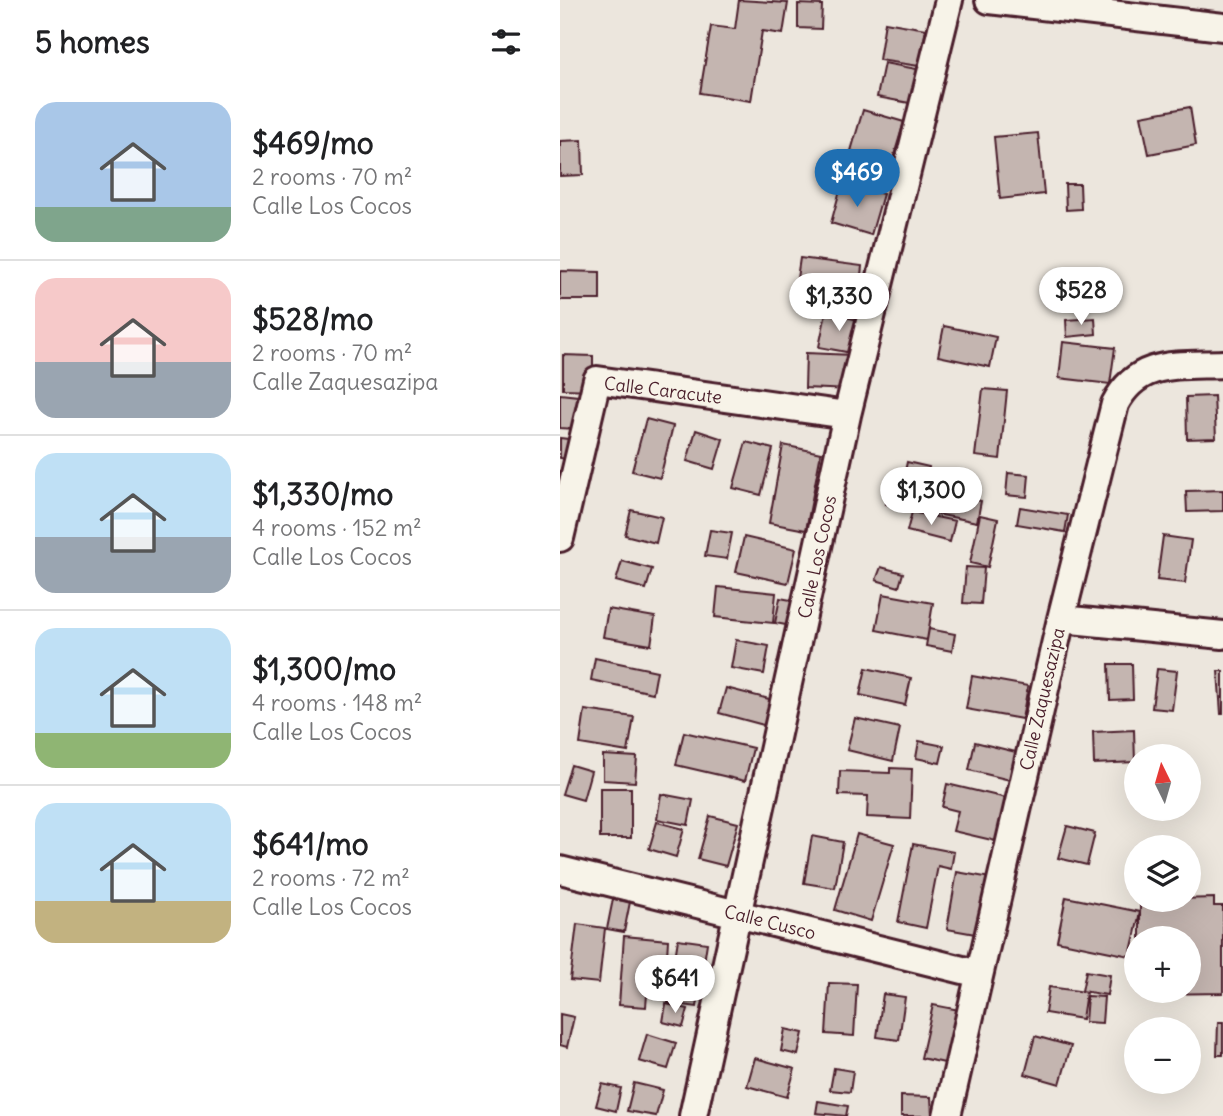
<!DOCTYPE html>
<meta charset="utf-8">
<style>
body{margin:0;font-family:Delius,sans-serif;background:#f2f2f2;color:#202124;height:100vh;display:flex;flex-direction:column;font-size:26px;white-space:nowrap}
*{box-sizing:border-box;margin:0}
p{font-size:23px;color:#757577}
.icon{flex:none;width:38px;height:38px;fill:none;stroke:currentColor;stroke-width:2;stroke-linecap:round;stroke-linejoin:round}
.map{position:relative;flex:1;overflow:hidden}
.drawer{display:flex;flex-direction:column;background:#fff;width:560px}
.drawer>*{flex:none}
.needle{width:46px;rotate:355deg}
.buttons{position:absolute;left:564px;top:744px;display:grid;gap:14px}
.buttons a{display:grid;place-items:center;width:77px;height:77px;border-radius:50%;background:#fff;box-shadow:0 7px 28px #0002;font-size:35px}
.price{position:absolute;translate:-50% -60px;padding:0 16px;border-radius:24px;background:#fff;color:#222;font-size:23px;line-height:46px;filter:drop-shadow(0 2px 4px #0008)}
.price::after{content:'';position:absolute;left:50%;top:42px;width:21px;height:16px;margin-left:-10px;background:inherit;clip-path:polygon(0 0,100% 0,50% 100%)}
.price.selected{background:#1f6fb2;color:#fff}
ul{padding:0;list-style:none}
li{display:flex;align-items:center;gap:21px;height:175px;padding:0 35px}
li+li{border-top:2px solid #e0e0e0}
li span{display:grid;place-items:center;flex:none;width:196px;height:140px;border-radius:21px;color:#555}
li>.icon{margin-inline-start:auto}
span .icon{width:84px;height:84px;fill:#fffc;stroke-width:1}
li b{font-size:30px}
h2{display:flex;justify-content:space-between;align-items:center;height:84px;padding:0 35px;font-size:30px}
main{display:flex;flex:1;min-height:0}
.map>svg:first-child{display:block}
</style>
<main>
<section class="drawer">
<h2>5 homes<svg class="icon" aria-label="filters" viewBox="0 0 24 24"><path d="M4 7h16M4 17h16"/><circle cx="9" cy="7" r="2"/><circle cx="15" cy="17" r="2"/></svg></h2>
<ul>
<li><span style="background:linear-gradient(#a9c7e8 75%,#7fa58c 0)"><svg class="icon" aria-label="home" viewBox="0 0 24 24"><path d="M3 11l9-7 9 7M6 9v11h12V9"/></svg></span><div><b>$469/mo</b><p>2 rooms · 70 m²</p><p>Calle Los Cocos</p></div></li>
<li><span style="background:linear-gradient(#f6c9c9 60%,#9aa5b1 0)"><svg class="icon" aria-label="home" viewBox="0 0 24 24"><path d="M3 11l9-7 9 7M6 9v11h12V9"/></svg></span><div><b>$528/mo</b><p>2 rooms · 70 m²</p><p>Calle Zaquesazipa</p></div></li>
<li><span style="background:linear-gradient(#bfe0f5 60%,#9aa5b1 0)"><svg class="icon" aria-label="home" viewBox="0 0 24 24"><path d="M3 11l9-7 9 7M6 9v11h12V9"/></svg></span><div><b>$1,330/mo</b><p>4 rooms · 152 m²</p><p>Calle Los Cocos</p></div></li>
<li><span style="background:linear-gradient(#bfe0f5 75%,#8fb573 0)"><svg class="icon" aria-label="home" viewBox="0 0 24 24"><path d="M3 11l9-7 9 7M6 9v11h12V9"/></svg></span><div><b>$1,300/mo</b><p>4 rooms · 148 m²</p><p>Calle Los Cocos</p></div></li>
<li><span style="background:linear-gradient(#bfe0f5 70%,#c2b280 0)"><svg class="icon" aria-label="home" viewBox="0 0 24 24"><path d="M3 11l9-7 9 7M6 9v11h12V9"/></svg></span><div><b>$641/mo</b><p>2 rooms · 72 m²</p><p>Calle Los Cocos</p></div></li>
</ul>
</section>
<div class="map">
<svg width="663" height="1116" viewBox="0 0 663 1116">
<rect width="100%" height="100%" fill="#ece6dd"/>
<filter id="ink" filterUnits="userSpaceOnUse"><feTurbulence type="fractalNoise" baseFrequency=".0143" numOctaves="2"/><feDisplacementMap in="SourceGraphic" scale="14" xChannelSelector="R" yChannelSelector="G"/><feConvolveMatrix kernelMatrix="1 2 1 2 8 2 1 2 1" color-interpolation-filters="sRGB"/></filter>
<g filter="url(#ink)">
<path fill="#c4b5b0" stroke="#4a1f2b" stroke-width="2" d="M 179,0 L 228,3 L 223,34 L 202,31 L 191,101 L 140,93 L 151,26 L 175,29 Z
M 238,4 L 262,5 L 261,29 L 238,28 Z
M 325,22 L 366,29 L 359,66 L 319,60 Z
M 324,63 L 362,70 L 355,104 L 317,97 Z
M 630,107 L 636,145 L 589,154 L 581,116 Z
M 303,110 L 344,122 L 332,162 L 291,151 Z
M 478,133 L 484,194 L 440,199 L 434,137 Z
M 22,140 L 23,175 L 0,176 L 0,141 Z
M 282,183 L 323,194 L 311,235 L 271,223 Z
M 505,184 L 520,184 L 521,209 L 506,210 Z
M 240,258 L 302,266 L 297,313 L 257,308 L 259,288 L 236,285 Z
M 0,271 L 40,272 L 40,300 L 0,300 Z
M 266,313 L 299,320 L 292,353 L 259,347 Z
M 535,318 L 536,334 L 507,337 L 506,320 Z
M 384,326 L 436,337 L 430,367 L 378,356 Z
M 503,342 L 555,348 L 550,384 L 499,378 Z
M 246,353 L 293,355 L 291,390 L 245,388 Z
M 3,355 L 33,356 L 33,390 L 3,389 Z
M 423,389 L 447,391 L 440,459 L 415,456 Z
M 0,394 L 18,396 L 15,429 L 0,428 Z
M 654,396 L 656,438 L 627,439 L 626,397 Z
M 86,419 L 113,426 L 100,478 L 72,471 Z
M 136,430 L 163,439 L 154,469 L 127,461 Z
M 0,438 L 8,439 L 7,459 L 0,458 Z
M 186,442 L 213,449 L 201,495 L 173,488 Z
M 223,445 L 261,453 L 246,530 L 209,523 Z
M 347,462 L 369,467 L 367,479 L 393,484 L 391,495 L 421,501 L 417,522 L 326,504 L 331,478 L 343,480 Z
M 448,473 L 469,475 L 467,497 L 446,495 Z
M 663,490 L 663,511 L 627,512 L 626,491 Z
M 460,507 L 508,515 L 505,532 L 457,524 Z
M 71,510 L 102,517 L 96,543 L 65,535 Z
M 352,512 L 395,521 L 390,542 L 347,531 Z
M 420,515 L 438,519 L 428,567 L 410,563 Z
M 150,530 L 172,533 L 167,559 L 145,556 Z
M 603,536 L 631,540 L 625,583 L 597,580 Z
M 184,537 L 236,549 L 228,583 L 176,572 Z
M 62,561 L 92,569 L 86,589 L 56,581 Z
M 321,567 L 343,573 L 339,587 L 316,580 Z
M 406,567 L 424,568 L 421,604 L 403,603 Z
M 158,587 L 216,593 L 213,623 L 155,617 Z
M 323,594 L 373,603 L 367,640 L 316,630 Z
M 220,598 L 242,602 L 237,627 L 215,623 Z
M 48,609 L 95,617 L 91,645 L 43,637 Z
M 369,629 L 395,634 L 392,651 L 366,646 Z
M 176,640 L 209,646 L 204,674 L 171,668 Z
M 35,658 L 97,671 L 93,693 L 31,680 Z
M 549,664 L 572,664 L 573,699 L 550,700 Z
M 306,668 L 351,678 L 345,705 L 300,695 Z
M 597,669 L 617,671 L 612,710 L 592,708 Z
M 658,671 L 663,671 L 663,714 L 661,714 Z
M 412,676 L 468,686 L 462,719 L 406,709 Z
M 166,688 L 217,701 L 211,727 L 159,713 Z
M 25,710 L 74,717 L 68,752 L 20,744 Z
M 295,718 L 340,728 L 333,761 L 287,750 Z
M 574,730 L 575,762 L 534,764 L 533,732 Z
M 124,732 L 193,748 L 185,781 L 116,765 Z
M 359,741 L 384,746 L 380,763 L 356,758 Z
M 415,742 L 464,754 L 458,782 L 409,770 Z
M 43,755 L 77,757 L 75,782 L 43,780 Z
M 11,765 L 31,771 L 23,800 L 2,794 Z
M 330,768 L 352,769 L 350,819 L 307,817 L 308,796 L 279,795 L 280,771 L 330,773 Z
M 387,784 L 459,801 L 449,844 L 393,831 L 398,811 L 382,807 Z
M 40,788 L 71,788 L 71,838 L 40,838 Z
M 101,794 L 133,800 L 128,825 L 97,819 Z
M 150,816 L 178,823 L 166,866 L 138,859 Z
M 97,822 L 124,829 L 116,857 L 89,849 Z
M 507,826 L 535,833 L 527,865 L 498,858 Z
M 297,834 L 334,844 L 311,921 L 275,910 Z
M 252,836 L 283,842 L 275,888 L 244,883 Z
M 353,844 L 394,852 L 391,869 L 378,866 L 366,928 L 338,922 Z
M 397,872 L 431,878 L 421,935 L 387,929 Z
M 506,897 L 580,912 L 570,956 L 497,941 Z
M 654,898 L 654,906 L 663,906 L 663,993 L 595,994 L 595,990 L 628,990 L 628,938 L 580,938 L 580,900 Z
M 53,899 L 70,902 L 64,932 L 47,929 Z
M 17,924 L 45,928 L 39,983 L 10,980 Z
M 64,936 L 108,940 L 106,972 L 89,971 L 86,1007 L 59,1005 Z
M 118,939 L 147,943 L 137,1007 L 108,1003 Z
M 526,971 L 550,975 L 547,995 L 522,991 Z
M 269,983 L 297,984 L 294,1036 L 266,1034 Z
M 489,987 L 526,992 L 522,1019 L 485,1013 Z
M 323,994 L 345,997 L 339,1040 L 317,1037 Z
M 527,996 L 544,997 L 542,1023 L 525,1022 Z
M 106,1004 L 128,1009 L 123,1027 L 103,1022 Z
M 373,1005 L 410,1012 L 399,1066 L 361,1058 Z
M 0,1014 L 14,1017 L 7,1047 L 0,1045 Z
M 658,1022 L 663,1022 L 663,1055 L 657,1055 Z
M 225,1029 L 243,1033 L 238,1055 L 221,1051 Z
M 87,1034 L 116,1043 L 108,1069 L 79,1061 Z
M 475,1036 L 511,1046 L 500,1084 L 465,1074 Z
M 195,1058 L 235,1069 L 227,1097 L 187,1086 Z
M 274,1068 L 293,1071 L 290,1092 L 270,1090 Z
M 74,1083 L 103,1090 L 96,1116 L 67,1111 Z
M 42,1084 L 61,1088 L 56,1111 L 36,1106 Z
M 341,1096 L 371,1097 L 372,1116 L 341,1116 Z
M 258,1101 L 288,1106 L 286,1116 L 256,1113 Z"/>
<g fill="none" stroke-linecap="round" stroke-linejoin="round">
<defs>
<path id="minor" d="M 429,0 L 663,27
M 0,538 L 37,380 L 287,415
M 501,619 L 663,635
M 0,870 L 419,974
M 133,1116 L 287,415 L 389,0
M 387,1116 L 501,619 L 555,404 C 578,359 618,366 663,364"/>
</defs>
<use href="#minor" stroke="#4a1f2b" stroke-width="32"/>
<use href="#minor" stroke="#f7f3e8" stroke-width="26"/>
</g>
</g>
<g text-anchor="middle" dominant-baseline="central" stroke-width="5" stroke-linejoin="round" paint-order="stroke">
<g font-size="18" fill="#4a1f2b" stroke="#f7f3e8">
<text transform="translate(103 390) rotate(7)">Calle Caracute</text>
<text transform="translate(257 557) rotate(-78)">Calle Los Cocos</text>
<text transform="translate(482 699) rotate(-77)">Calle Zaquesazipa</text>
<text transform="translate(210 922) rotate(14)">Calle Cusco</text>
</g>
</g>
</svg>
<div class="buttons">
<a><svg class="needle" viewBox="-14 -14 28 28"><path d="M0-13l5 13h-10z" fill="#e53935"/><path d="M0 13l5-13h-10z" fill="#757577"/></svg></a>
<a><svg class="icon" aria-label="layers" viewBox="0 0 24 24"><path d="M12 4l9 5-9 5-9-5zM3 14l9 5 9-5"/></svg></a>
<a>+</a>
<a>−</a>
</div>
<b class="price selected" style="left:297px;top:209px">$469</b>
<b class="price" style="left:521px;top:327px">$528</b>
<b class="price" style="left:279px;top:333px">$1,330</b>
<b class="price" style="left:371px;top:527px">$1,300</b>
<b class="price" style="left:115px;top:1015px">$641</b>
</div>
</main>
